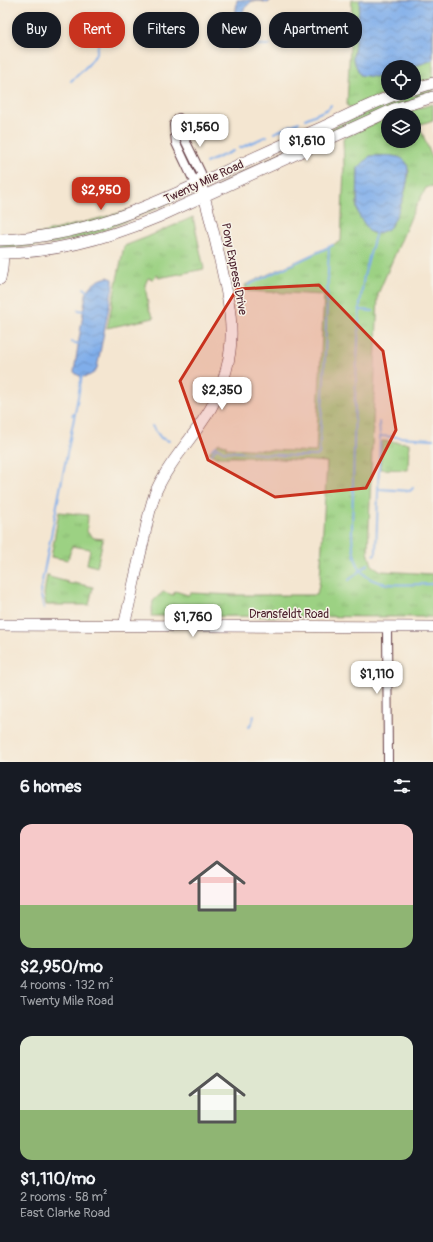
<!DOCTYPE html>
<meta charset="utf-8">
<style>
body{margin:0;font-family:Pangolin,sans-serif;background:#20242c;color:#f1f3f6;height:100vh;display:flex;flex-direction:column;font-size:15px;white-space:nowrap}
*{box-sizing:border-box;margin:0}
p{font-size:13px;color:#9ea1a6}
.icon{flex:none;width:22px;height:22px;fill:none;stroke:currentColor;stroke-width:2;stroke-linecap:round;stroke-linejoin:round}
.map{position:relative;height:762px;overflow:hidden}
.panel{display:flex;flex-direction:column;background:#171b24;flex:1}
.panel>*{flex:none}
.top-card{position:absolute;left:12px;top:12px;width:409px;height:36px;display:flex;gap:8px}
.buttons{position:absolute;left:381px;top:60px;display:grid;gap:8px}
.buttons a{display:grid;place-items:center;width:40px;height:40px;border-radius:50%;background:#171b24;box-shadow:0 2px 6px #0003;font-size:20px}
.price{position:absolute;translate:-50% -34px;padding:0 9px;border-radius:8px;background:#fff;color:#222;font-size:13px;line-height:26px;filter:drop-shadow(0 1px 2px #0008)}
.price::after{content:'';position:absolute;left:50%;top:24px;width:12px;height:9px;margin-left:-6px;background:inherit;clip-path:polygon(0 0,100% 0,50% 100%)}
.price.selected{background:#c8321e;color:#fff}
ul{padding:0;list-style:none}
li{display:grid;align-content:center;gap:8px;height:212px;padding:0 20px}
li span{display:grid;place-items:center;height:124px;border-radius:12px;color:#555}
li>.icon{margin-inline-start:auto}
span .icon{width:72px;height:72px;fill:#fffc;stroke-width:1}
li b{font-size:17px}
h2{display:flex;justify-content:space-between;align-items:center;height:48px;padding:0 20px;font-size:17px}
.chip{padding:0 14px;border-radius:16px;background:#171b24;box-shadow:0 2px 6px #0003;font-size:14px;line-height:36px}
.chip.selected{background:#c8321e;color:#fff}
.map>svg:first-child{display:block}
</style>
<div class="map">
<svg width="433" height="762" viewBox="0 0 433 762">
<defs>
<pattern id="grass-tufts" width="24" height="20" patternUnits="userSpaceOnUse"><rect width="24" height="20" fill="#9cd183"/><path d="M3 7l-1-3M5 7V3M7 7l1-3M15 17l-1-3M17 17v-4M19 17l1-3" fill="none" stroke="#88b371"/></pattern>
<pattern id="water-waves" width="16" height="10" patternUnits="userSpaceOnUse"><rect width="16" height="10" fill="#80aeea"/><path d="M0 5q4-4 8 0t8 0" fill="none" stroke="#6b8dbe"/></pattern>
</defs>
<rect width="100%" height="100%" fill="#f7f3e8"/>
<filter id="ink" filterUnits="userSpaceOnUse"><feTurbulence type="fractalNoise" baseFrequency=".025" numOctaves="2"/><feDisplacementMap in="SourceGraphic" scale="8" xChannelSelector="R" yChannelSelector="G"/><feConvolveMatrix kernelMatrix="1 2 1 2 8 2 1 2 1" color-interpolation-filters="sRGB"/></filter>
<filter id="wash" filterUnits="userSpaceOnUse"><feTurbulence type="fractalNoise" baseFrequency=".012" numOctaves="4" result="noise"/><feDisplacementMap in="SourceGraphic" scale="16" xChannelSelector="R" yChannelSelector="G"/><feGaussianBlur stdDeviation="0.9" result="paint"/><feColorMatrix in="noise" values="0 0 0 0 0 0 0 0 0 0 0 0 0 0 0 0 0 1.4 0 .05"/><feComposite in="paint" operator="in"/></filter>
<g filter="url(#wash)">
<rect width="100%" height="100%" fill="#f4e6d1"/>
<path fill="url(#grass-tufts)" stroke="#737857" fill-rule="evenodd" d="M 352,0 L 433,0 L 433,79 L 414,84 L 414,67 L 388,67 L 388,93 L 353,108 L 347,106 Z
M 433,88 L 433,92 L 218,184 L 261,164 L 295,145 L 396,99 Z
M 433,104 L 433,120 L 419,125 L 433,160 L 433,188 L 432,186 L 426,188 L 414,210 L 378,294 L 368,552 L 372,565 L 381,571 L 433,574 L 433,617 L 151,616 L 153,601 L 163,592 L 173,595 L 175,591 L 188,595 L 191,593 L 234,595 L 317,595 L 320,579 L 327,462 L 249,457 L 216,457 L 209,452 L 219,443 L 226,445 L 226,448 L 316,452 L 324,295 L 247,291 L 245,285 L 341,241 L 344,166 L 343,138 L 388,117 L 388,141 L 414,141 L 414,115 L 394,115 ZM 370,156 L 374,156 L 409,170 L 406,188 L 400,206 L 387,229 L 376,234 L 370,232 L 357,208 L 358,168 Z
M 182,197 L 93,235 L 51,244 L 0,249 L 0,244 Z
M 193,217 L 204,269 L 159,278 L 157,275 L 153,279 L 148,278 L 145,285 L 149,310 L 154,318 L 107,328 L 124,246 L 145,238 Z
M 382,441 L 409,443 L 408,470 L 380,469 Z
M 59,512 L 88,515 L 87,532 L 94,538 L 103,539 L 97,567 L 87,564 L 90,549 L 72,546 L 68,560 L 51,557 Z
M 47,575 L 49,575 L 49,577 L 68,582 L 67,583 L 73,584 L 74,583 L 93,587 L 89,605 L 46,605 L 44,594 Z"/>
<path fill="url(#water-waves)" stroke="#65668a" d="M 237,0 L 271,0 L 268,3 L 261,1 L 252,1 L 244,9 L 241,19 L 235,19 Z
M 360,0 L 433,0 L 433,60 L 413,67 L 388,67 L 388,75 L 375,77 L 360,75 L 353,59 Z
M 370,156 C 381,156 399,153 406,162 C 414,173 397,222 388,229 C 385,231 380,232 376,234 L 370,232 L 359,216 L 357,208 L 358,168 Z
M 108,277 L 113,279 L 113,286 L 97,368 C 93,377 81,380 74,372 L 86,294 C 91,284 97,280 108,277 Z"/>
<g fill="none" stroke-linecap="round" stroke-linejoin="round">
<path stroke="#80aeea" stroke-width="2" d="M 238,25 L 239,49
M 239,38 L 249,43
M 250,44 L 257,45 L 270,45
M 71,81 C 87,66 102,57 98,32
M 305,119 L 328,109 L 331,105
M 274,133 L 299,122
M 240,148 L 267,136
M 206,163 L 233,151
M 376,232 L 364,276 L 360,304 L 355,399 L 352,531 C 352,593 385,584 433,584
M 248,285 L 333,245
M 84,288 L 89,292
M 78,310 L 85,311
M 360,310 L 373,311
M 71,342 L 80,344
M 72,415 L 75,413 L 82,375
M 152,426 L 161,438 L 169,441
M 380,436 L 433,439
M 212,449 L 215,446 L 223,451 L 295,456 L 317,456 L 319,454 L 324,380 L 329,246
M 212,454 L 217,447
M 379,489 L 410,491 L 413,488
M 374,555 L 376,552 L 380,436 L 379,422
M 349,580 L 368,564
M 44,608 L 40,592 L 75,413
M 249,727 L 253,720 L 254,715"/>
</g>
</g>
<g filter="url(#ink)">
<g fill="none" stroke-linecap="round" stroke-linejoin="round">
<defs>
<path id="street" d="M 179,118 L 183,127 L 183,136 L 201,173 L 200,183 L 192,177 L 176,143 L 174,125 Z
M 387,627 L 388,762"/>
<path id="secondary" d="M 414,89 L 433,83
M 0,240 C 81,237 141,210 213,177 C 249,160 286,143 323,127 C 348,115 374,102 400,93
M 0,253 C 55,253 108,238 158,217 L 377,117 L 394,109 L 433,97
M 0,279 L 2,269 L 3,253
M 0,625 L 433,627
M 124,626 C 131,597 137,567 144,538 C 147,522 150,506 156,491 C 170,460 194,437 211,408 C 241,352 232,314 219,256 C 213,231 208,207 200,183"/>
</defs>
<use href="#street" stroke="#643d44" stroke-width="10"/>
<use href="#secondary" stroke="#643d44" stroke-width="12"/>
<use href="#street" stroke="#fff" stroke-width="8"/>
<use href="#secondary" stroke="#fff" stroke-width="11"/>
</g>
</g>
<path fill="#c8321e" fill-opacity="0.2" stroke="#c8321e" stroke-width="3" stroke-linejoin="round" d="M 319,285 L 383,351 L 396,430 L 366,488 L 275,497 L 208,460 L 180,381 L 237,289 Z"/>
<g text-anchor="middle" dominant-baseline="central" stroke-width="3" stroke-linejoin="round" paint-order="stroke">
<g font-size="12" fill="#4a1f2b" stroke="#f7f3e8">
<text transform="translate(204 182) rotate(-25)">Twenty Mile Road</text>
<text transform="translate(234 269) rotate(79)">Pony Express Drive</text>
<text x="289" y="614">Dransfeldt Road</text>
</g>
</g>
</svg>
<div class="buttons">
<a><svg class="icon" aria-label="locate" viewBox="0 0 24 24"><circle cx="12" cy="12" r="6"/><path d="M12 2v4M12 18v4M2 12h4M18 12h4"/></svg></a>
<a><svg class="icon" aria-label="layers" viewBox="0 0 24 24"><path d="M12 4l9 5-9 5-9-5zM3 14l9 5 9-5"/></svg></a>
</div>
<b class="price" style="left:200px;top:148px">$1,560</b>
<b class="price" style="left:307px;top:162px">$1,610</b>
<b class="price selected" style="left:101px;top:211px">$2,950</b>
<b class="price" style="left:222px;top:411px">$2,350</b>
<b class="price" style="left:193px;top:638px">$1,760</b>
<b class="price" style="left:377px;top:695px">$1,110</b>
<div class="top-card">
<a class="chip">Buy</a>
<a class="chip selected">Rent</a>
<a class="chip">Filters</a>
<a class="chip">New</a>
<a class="chip">Apartment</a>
</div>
</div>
<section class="panel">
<h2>6 homes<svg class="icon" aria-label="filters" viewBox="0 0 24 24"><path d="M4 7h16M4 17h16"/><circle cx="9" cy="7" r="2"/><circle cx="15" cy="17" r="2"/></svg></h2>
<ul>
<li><span style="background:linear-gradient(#f6c9c9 65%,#8fb573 0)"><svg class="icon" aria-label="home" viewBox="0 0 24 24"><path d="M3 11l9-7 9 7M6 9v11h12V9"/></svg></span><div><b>$2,950/mo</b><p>4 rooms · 132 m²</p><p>Twenty Mile Road</p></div></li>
<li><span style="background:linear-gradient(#dfe7d0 60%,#8fb573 0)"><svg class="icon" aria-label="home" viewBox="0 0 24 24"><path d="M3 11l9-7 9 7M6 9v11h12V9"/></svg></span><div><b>$1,110/mo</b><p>2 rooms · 58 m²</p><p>East Clarke Road</p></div></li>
</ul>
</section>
